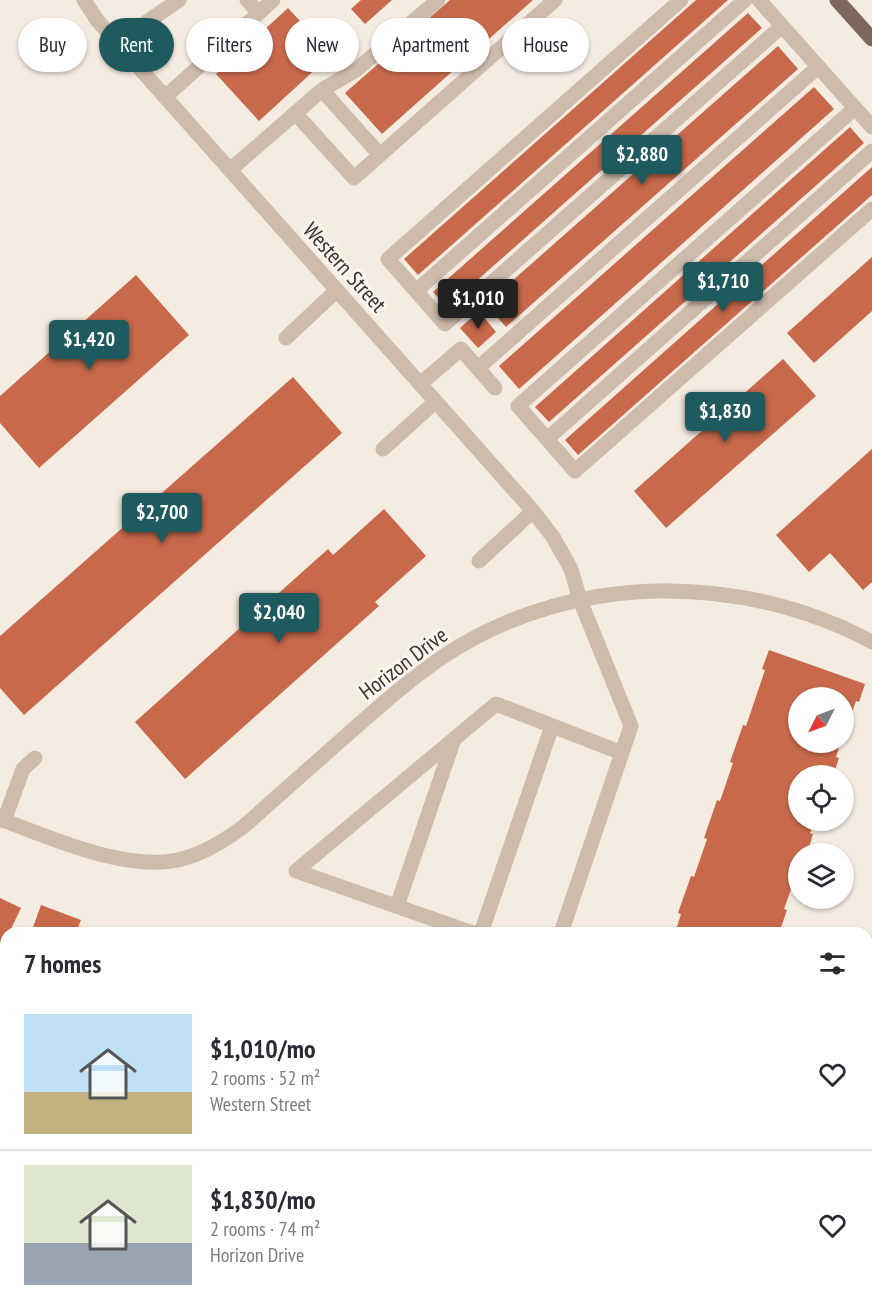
<!DOCTYPE html>
<meta charset="utf-8">
<style>
body{margin:0;font-family:"PT Sans Narrow",sans-serif;background:#f7f7f7;color:#2b2b33;height:100vh;display:flex;flex-direction:column;font-size:22px;white-space:nowrap}
*{box-sizing:border-box;margin:0}
p{font-size:20px;color:#7c7c81}
.icon{flex:none;width:33px;height:33px;fill:none;stroke:currentColor;stroke-width:2;stroke-linecap:round;stroke-linejoin:round}
.map{position:relative;flex:1;overflow:hidden}
.side{position:absolute;left:0px;top:927px;width:873px;height:386px;display:flex;flex-direction:column;background:#fff;border-radius:18px 18px 0 0;box-shadow:0 2px 4px #0004}
.side>*{flex:none}
.top-card{position:absolute;left:18px;top:18px;width:837px;height:54px;display:flex;gap:12px}
.needle{width:39px;rotate:228deg}
.controls{position:absolute;left:788px;top:687px;display:grid;gap:12px}
.controls a{display:grid;place-items:center;width:66px;height:66px;border-radius:50%;background:#fff;box-shadow:0 2px 4px #0004;font-size:30px}
.price{position:absolute;translate:-50% -51px;padding:0 14px;border-radius:6px;background:#1f5a5e;color:#fff;font-size:20px;line-height:39px;filter:drop-shadow(0 2px 3px #0008)}
.price::after{content:'';position:absolute;left:50%;top:36px;width:18px;height:14px;margin-left:-9px;background:inherit;clip-path:polygon(0 0,100% 0,50% 100%)}
.price.active{background:#222;color:#fff}
ul{padding:0;list-style:none}
li{display:flex;align-items:center;gap:18px;height:150px;padding:0 24px}
li+li{border-top:2px solid #e1e1e2}
li span{display:grid;place-items:center;flex:none;width:168px;height:120px;border-radius:0px;color:#555}
li>.icon{margin-inline-start:auto}
span .icon{width:72px;height:72px;fill:#fffc;stroke-width:1}
li b{font-size:26px}
h2{display:flex;justify-content:space-between;align-items:center;height:72px;padding:0 24px;font-size:26px}
.chip{padding:0 21px;border-radius:27px;background:#fff;box-shadow:0 2px 4px #0004;font-size:21px;line-height:54px}
.chip.active{background:#1f5a5e;color:#fff}
.map>svg:first-child{display:block}
</style>
<div class="map">
<svg width="872" height="1312" viewBox="0 0 872 1312">
<rect width="100%" height="100%" fill="#f4ebe1"/>
<path fill="#c8694b" d="M 361,0 L 392,0 L 365,24 L 351,9 Z
M 450,0 L 533,0 L 463,62 L 426,21 Z
M 696,0 L 728,0 L 418,275 L 404,259 Z
M 288,8 L 331,55 L 259,121 L 216,74 Z
M 748,13 L 762,28 L 447,307 L 433,292 Z
M 419,28 L 455,69 L 382,134 L 345,93 Z
M 778,46 L 798,69 L 506,327 L 486,304 Z
M 814,87 L 834,109 L 519,389 L 499,366 Z
M 850,127 L 864,143 L 549,422 L 535,407 Z
M 872,167 L 872,195 L 578,455 L 565,440 Z
M 872,257 L 872,311 L 814,363 L 787,333 Z
M 136,275 L 189,335 L 39,468 L 0,423 L 0,396 Z
M 479,311 L 496,332 L 478,348 L 460,328 Z
M 783,359 L 816,396 L 666,528 L 634,491 Z
M 293,377 L 342,433 L 24,715 L 0,688 L 0,636 Z
M 872,449 L 872,582 L 863,590 L 830,553 L 809,572 L 776,535 Z
M 384,509 L 426,556 L 375,602 L 379,606 L 185,779 L 135,722 L 328,549 L 333,555 Z
M 769,650 L 865,684 L 859,702 L 856,701 L 843,737 L 843,698 L 798,698 L 798,742 L 841,742 L 836,757 L 839,758 L 833,776 L 798,776 L 798,820 L 815,820 L 810,833 L 813,834 L 807,854 L 798,854 L 798,870 L 784,909 L 787,910 L 779,933 L 675,933 L 681,914 L 678,913 L 691,876 L 694,877 L 707,839 L 704,838 L 717,800 L 720,801 L 733,763 L 730,762 L 743,725 L 746,726 L 765,670 L 762,669 Z
M 0,898 L 21,908 L 9,933 L 6,933 L 6,939 L 0,952 Z
M 41,905 L 81,920 L 76,933 L 31,933 Z
M 872,975 L 872,1100 L 867,1098 L 867,983 L 869,983 Z
M 6,1091 L 6,1117 L 0,1115 L 0,1106 Z
M 3,1149 L 6,1150 L 6,1196 L 0,1193 L 0,1155 Z
M 872,1206 L 872,1218 L 867,1220 L 867,1207 Z
M 872,1221 L 872,1281 L 867,1282 L 867,1222 Z
M 86,1306 L 132,1306 L 137,1312 L 81,1312 Z
M 300,1306 L 342,1306 L 335,1312 L 304,1312 Z
M 519,1306 L 567,1306 L 563,1312 L 523,1312 L 518,1308 Z
M 765,1306 L 786,1306 L 791,1312 L 759,1312 Z
M 811,1306 L 859,1306 L 862,1309 L 858,1312 L 816,1312 Z"/>
<g fill="none" stroke-linecap="round" stroke-linejoin="round">
<path stroke="#cdbbac" stroke-width="15" d="M 84,0 L 97,20 L 119,45 L 533,511 L 553,537 L 571,569 L 580,600 L 631,726 L 561,933
M 681,0 L 388,259 L 445,324 L 782,26
M 759,0 L 872,127
M 259,13 L 273,0
M 119,45 L 141,26 L 179,0
M 322,90 L 380,155
M 165,97 L 259,13 L 247,0
M 855,108 L 518,406 L 575,471 L 872,209
M 295,113 L 354,178 L 555,0
M 230,170 L 322,90 L 356,70 L 438,0
M 416,291 L 745,0
M 286,338 L 337,290
M 478,368 L 818,67
M 420,384 L 461,349 L 495,388
M 547,439 L 872,151
M 383,449 L 435,402
M 479,561 L 533,511
M 0,819 C 51,838 128,873 182,859 C 205,853 224,841 243,827 C 278,796 313,765 348,734 C 380,706 412,677 447,654 C 573,572 742,572 872,642
M 4,821 L 23,769 L 35,758
M 397,906 L 454,739
M 473,933 L 296,871 L 496,704 L 622,753
M 481,933 L 552,726
M 0,1006 L 6,1008
M 670,1306 L 676,1312
M 205,1312 L 210,1306
M 616,1312 L 622,1306"/>
<path stroke="#7d675c" stroke-width="15" d="M 837,0 L 872,39"/>
</g>
<g text-anchor="middle" dominant-baseline="central" stroke-width="6" stroke-linejoin="round" paint-order="stroke">
<g font-size="22" fill="#3b302b" stroke="#fbf5ee">
<text transform="translate(345 267) rotate(48)">Western Street</text>
<text transform="translate(403 663) rotate(-37)">Horizon Drive</text>
</g>
</g>
</svg>
<div class="controls">
<a><svg class="needle" viewBox="-14 -14 28 28"><path d="M0-13l5 13h-10z" fill="#e53935"/><path d="M0 13l5-13h-10z" fill="#7c7c81"/></svg></a>
<a><svg class="icon" aria-label="locate" viewBox="0 0 24 24"><circle cx="12" cy="12" r="6"/><path d="M12 2v4M12 18v4M2 12h4M18 12h4"/></svg></a>
<a><svg class="icon" aria-label="layers" viewBox="0 0 24 24"><path d="M12 4l9 5-9 5-9-5zM3 14l9 5 9-5"/></svg></a>
</div>
<b class="price" style="left:642px;top:186px">$2,880</b>
<b class="price" style="left:723px;top:313px">$1,710</b>
<b class="price active" style="left:478px;top:330px">$1,010</b>
<b class="price" style="left:89px;top:371px">$1,420</b>
<b class="price" style="left:725px;top:443px">$1,830</b>
<b class="price" style="left:162px;top:544px">$2,700</b>
<b class="price" style="left:279px;top:644px">$2,040</b>
<div class="top-card">
<a class="chip">Buy</a>
<a class="chip active">Rent</a>
<a class="chip">Filters</a>
<a class="chip">New</a>
<a class="chip">Apartment</a>
<a class="chip">House</a>
</div>
<section class="side">
<h2>7 homes<svg class="icon" aria-label="filters" viewBox="0 0 24 24"><path d="M4 7h16M4 17h16"/><circle cx="9" cy="7" r="2"/><circle cx="15" cy="17" r="2"/></svg></h2>
<ul>
<li><span style="background:linear-gradient(#bfe0f5 65%,#c2b280 0)"><svg class="icon" aria-label="home" viewBox="0 0 24 24"><path d="M3 11l9-7 9 7M6 9v11h12V9"/></svg></span><div><b>$1,010/mo</b><p>2 rooms · 52 m²</p><p>Western Street</p></div><svg class="icon" aria-label="heart" viewBox="0 0 24 24"><path d="M12 20l-8-8c-3-5 5-10 8-4 3-6 11-1 8 4z"/></svg></li>
<li><span style="background:linear-gradient(#dfe7d0 65%,#9aa5b1 0)"><svg class="icon" aria-label="home" viewBox="0 0 24 24"><path d="M3 11l9-7 9 7M6 9v11h12V9"/></svg></span><div><b>$1,830/mo</b><p>2 rooms · 74 m²</p><p>Horizon Drive</p></div><svg class="icon" aria-label="heart" viewBox="0 0 24 24"><path d="M12 20l-8-8c-3-5 5-10 8-4 3-6 11-1 8 4z"/></svg></li>
</ul>
</section>
</div>
